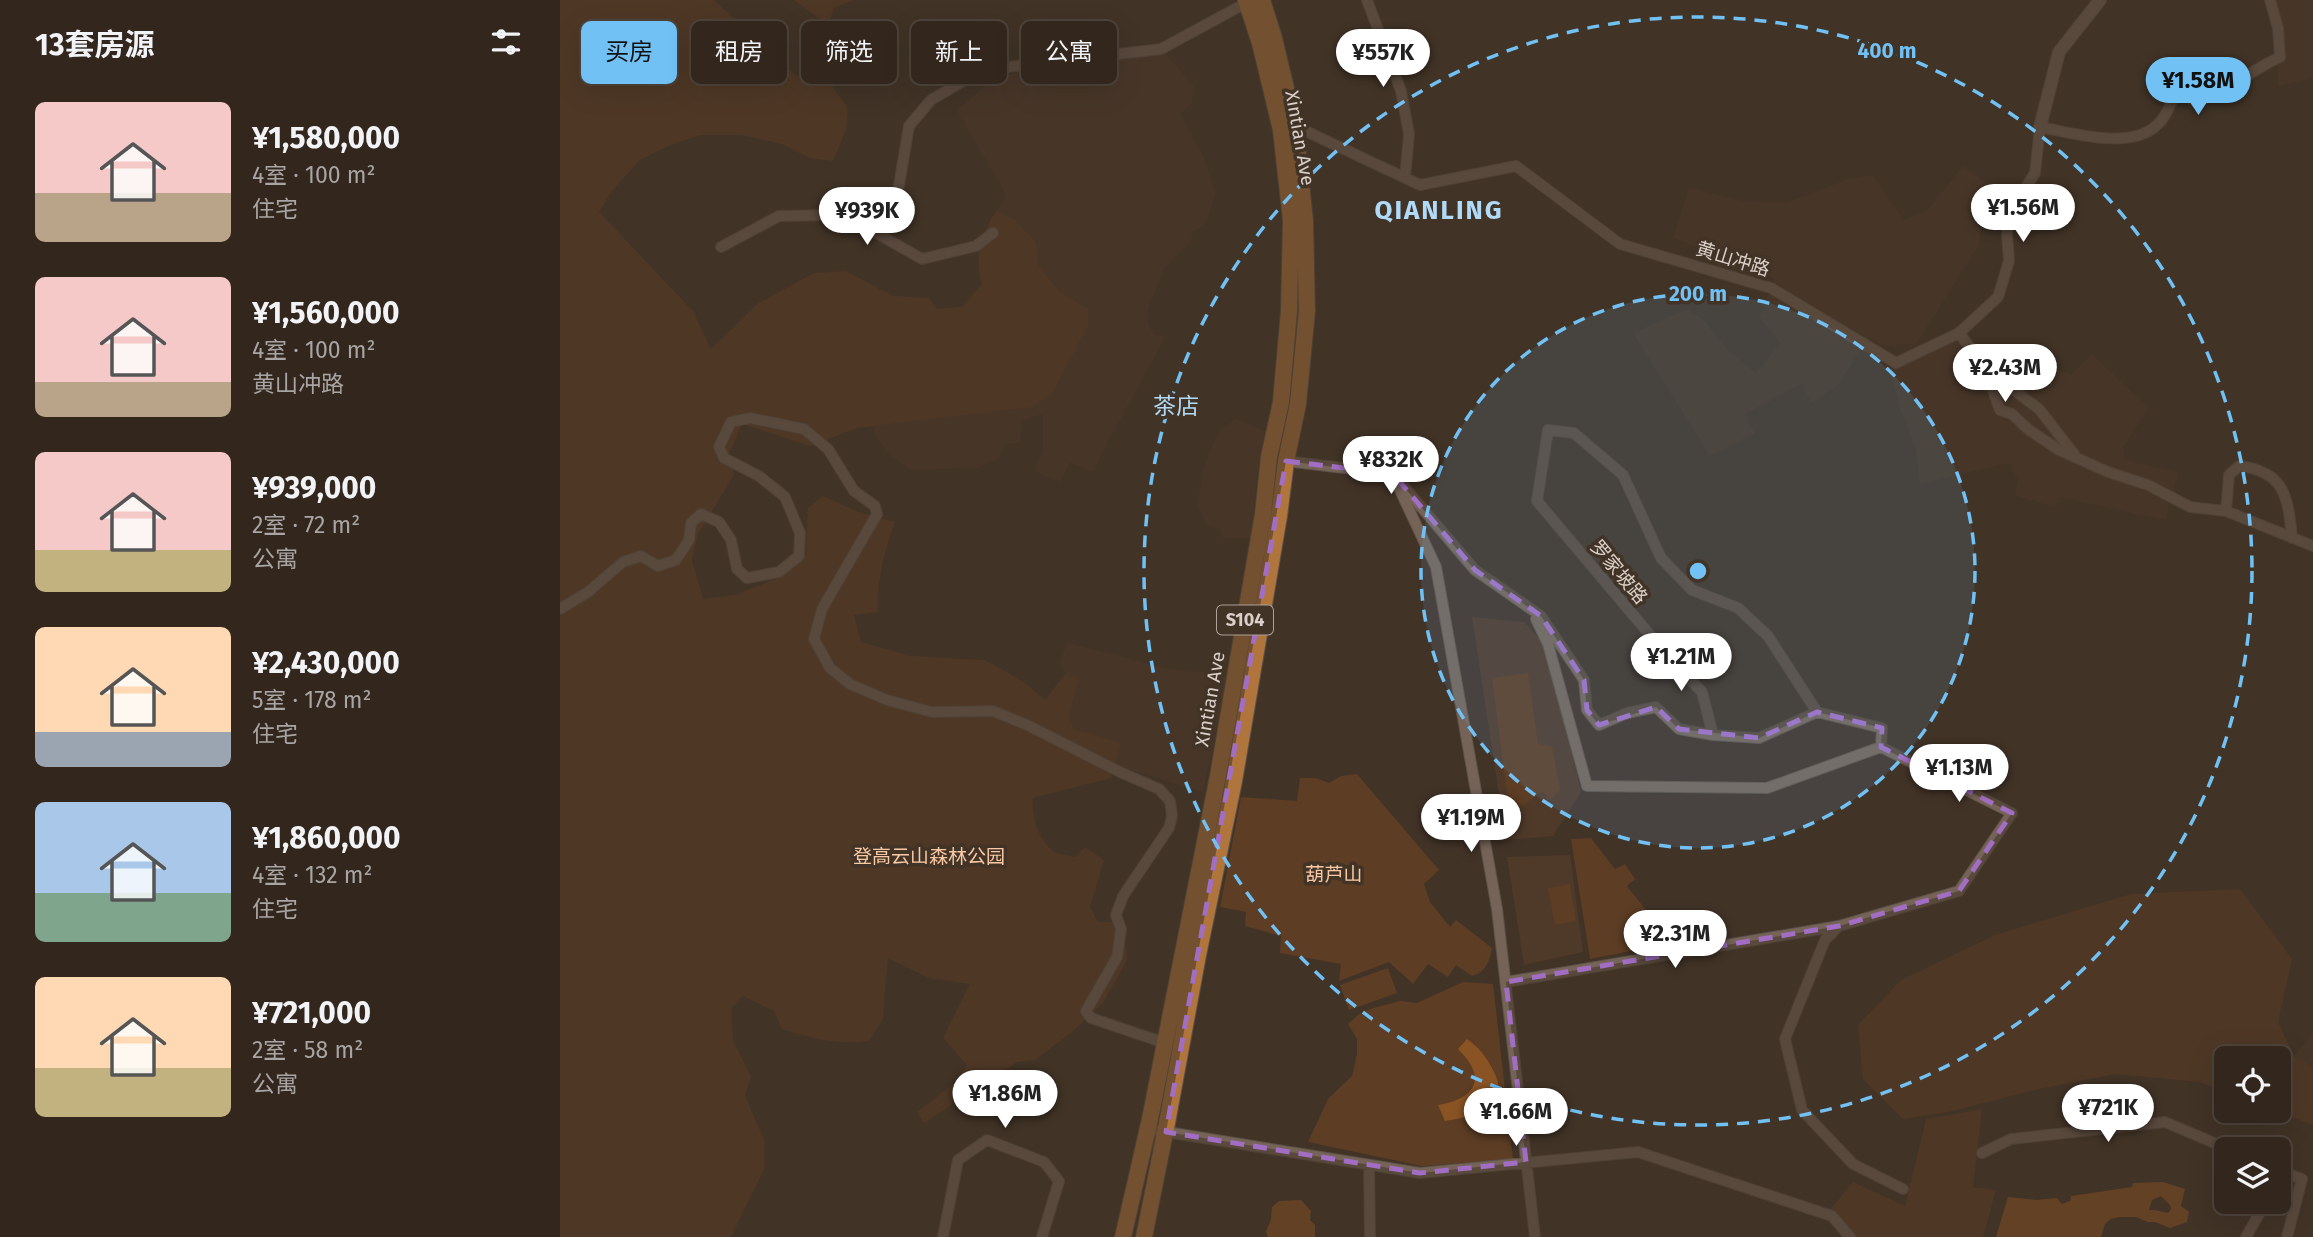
<!DOCTYPE html>
<html lang="zh">
<meta charset="utf-8">
<style>
body{margin:0;font-family:"Fira Sans","Noto Sans SC",sans-serif;background:#3d322a;color:#f1f3f6;height:100vh;display:flex;flex-direction:column;font-size:26px;white-space:nowrap}
*{box-sizing:border-box;margin:0}
p{font-size:23px;color:#a8a5a4}
.icon{flex:none;width:38px;height:38px;fill:none;stroke:currentColor;stroke-width:2;stroke-linecap:round;stroke-linejoin:round}
.map{position:relative;flex:1;overflow:hidden}
.details{display:flex;flex-direction:column;background:#32261d;width:560px}
.details>*{flex:none}
.top-card{position:absolute;left:21px;top:21px;width:665px;height:63px;display:flex;gap:14px}
.controls{position:absolute;left:1654px;top:1046px;display:grid;gap:14px}
.controls a{display:grid;place-items:center;width:77px;height:77px;border-radius:10px;background:#32261d;box-shadow:0 7px 28px #0002,0 0 0 2px #4d433b;font-size:35px}
.price{position:absolute;translate:-50% -60px;padding:0 16px;border-radius:24px;background:#fff;color:#222;font-size:23px;line-height:46px;filter:drop-shadow(0 2px 4px #0008)}
.price::after{content:'';position:absolute;left:50%;top:42px;width:21px;height:16px;margin-left:-10px;background:inherit;clip-path:polygon(0 0,100% 0,50% 100%)}
.price.current{background:#71c1f5;color:#111}
ul{padding:0;list-style:none}
li{display:flex;align-items:center;gap:21px;height:175px;padding:0 35px}
li span{display:grid;place-items:center;flex:none;width:196px;height:140px;border-radius:10px;color:#555}
li>.icon{margin-inline-start:auto}
span .icon{width:84px;height:84px;fill:#fffc;stroke-width:1}
li b{font-size:30px}
h2{display:flex;justify-content:space-between;align-items:center;height:84px;padding:0 35px;font-size:30px}
.pill{padding:0 24px;border-radius:10px;background:#32261d;box-shadow:0 7px 28px #0002,0 0 0 2px #4d433b;font-size:24px;line-height:63px}
.pill.current{background:#71c1f5;color:#111}
main{display:flex;flex:1;min-height:0}
.map>svg:first-child{display:block}
</style>
<main>
<section class="details">
<h2>13套房源<svg class="icon" aria-label="filters" viewBox="0 0 24 24"><path d="M4 7h16M4 17h16"/><circle cx="9" cy="7" r="2"/><circle cx="15" cy="17" r="2"/></svg></h2>
<ul>
<li><span style="background:linear-gradient(#f6c9c9 65%,#b9a48a 0)"><svg class="icon" aria-label="home" viewBox="0 0 24 24"><path d="M3 11l9-7 9 7M6 9v11h12V9"/></svg></span><div><b>¥1,580,000</b><p>4室 · 100 m²</p><p>住宅</p></div></li>
<li><span style="background:linear-gradient(#f6c9c9 75%,#b9a48a 0)"><svg class="icon" aria-label="home" viewBox="0 0 24 24"><path d="M3 11l9-7 9 7M6 9v11h12V9"/></svg></span><div><b>¥1,560,000</b><p>4室 · 100 m²</p><p>黄山冲路</p></div></li>
<li><span style="background:linear-gradient(#f6c9c9 70%,#c2b280 0)"><svg class="icon" aria-label="home" viewBox="0 0 24 24"><path d="M3 11l9-7 9 7M6 9v11h12V9"/></svg></span><div><b>¥939,000</b><p>2室 · 72 m²</p><p>公寓</p></div></li>
<li><span style="background:linear-gradient(#ffd9b3 75%,#9aa5b1 0)"><svg class="icon" aria-label="home" viewBox="0 0 24 24"><path d="M3 11l9-7 9 7M6 9v11h12V9"/></svg></span><div><b>¥2,430,000</b><p>5室 · 178 m²</p><p>住宅</p></div></li>
<li><span style="background:linear-gradient(#a9c7e8 65%,#7fa58c 0)"><svg class="icon" aria-label="home" viewBox="0 0 24 24"><path d="M3 11l9-7 9 7M6 9v11h12V9"/></svg></span><div><b>¥1,860,000</b><p>4室 · 132 m²</p><p>住宅</p></div></li>
<li><span style="background:linear-gradient(#ffd9b3 65%,#c2b280 0)"><svg class="icon" aria-label="home" viewBox="0 0 24 24"><path d="M3 11l9-7 9 7M6 9v11h12V9"/></svg></span><div><b>¥721,000</b><p>2室 · 58 m²</p><p>公寓</p></div></li>
</ul>
</section>
<div class="map">
<svg width="1753" height="1237" viewBox="0 0 1753 1237">
<rect width="100%" height="100%" fill="#423327"/>
<path fill="#4f3a2a" d="M 1717,0 L 1753,0 L 1753,78 L 1718,86 Z
M 605,53 L 634,86 L 632,104 L 620,114 L 644,158 L 656,194 L 645,224 L 632,232 L 631,242 L 604,268 L 588,309 L 588,324 L 594,334 L 605,337 L 532,472 L 510,462 L 500,482 L 474,471 L 483,452 L 483,414 L 462,420 L 460,443 L 446,443 L 437,460 L 415,468 L 352,470 L 332,457 L 317,438 L 313,426 L 473,407 L 492,394 L 528,326 L 527,309 L 499,291 L 479,266 L 476,242 L 455,220 L 436,211 L 447,196 L 397,111 L 430,81 L 474,67 Z
M 1403,166 L 1429,185 L 1418,246 L 1356,344 L 1321,345 L 1308,337 L 1278,385 L 1251,403 L 1242,384 L 1185,414 L 1195,433 L 1150,456 L 1073,333 L 1127,309 L 1144,320 L 1167,349 L 1196,373 L 1220,343 L 1199,317 L 1215,279 L 1157,254 L 1113,238 L 1129,188 L 1182,201 L 1227,203 L 1286,180 L 1312,175 L 1344,220 L 1368,210 Z
M 1396,340 L 1442,372 L 1484,364 L 1512,375 L 1532,354 L 1588,408 L 1563,448 L 1565,460 L 1618,473 L 1605,520 L 1499,497 L 1494,507 L 1455,495 L 1458,479 L 1449,463 L 1360,484 L 1356,450 L 1340,409 L 1330,368 Z
M 676,419 L 705,431 L 698,467 L 691,538 L 663,538 L 661,529 L 648,526 L 638,506 L 642,471 L 658,432 Z
M 912,617 L 964,622 L 986,646 L 1021,792 L 993,836 L 946,840 Z
M 507,643 L 609,669 L 667,675 L 643,792 L 555,765 L 560,743 L 513,729 L 509,713 L 518,680 L 506,673 L 500,663 Z
M 1010,855 L 1023,952 L 964,965 L 947,857 Z
M 1753,1034 L 1753,1067 L 1734,1056 Z"/>
<path fill="#5d3d24" d="M 0,0 L 154,0 L 236,75 L 272,86 L 288,108 L 286,130 L 273,161 L 249,158 L 222,144 L 182,135 L 140,135 L 108,146 L 80,160 L 52,191 L 39,212 L 133,311 L 151,349 L 197,304 L 254,273 L 286,271 L 333,296 L 369,298 L 377,309 L 402,307 L 422,284 C 413,258 422,233 436,211 L 455,220 L 476,242 L 479,266 L 499,291 L 528,309 L 528,326 L 492,394 L 473,407 L 297,428 L 250,446 L 182,424 L 169,454 L 174,475 L 138,534 L 132,560 L 143,599 L 175,595 L 225,575 L 246,554 L 248,508 L 263,496 L 298,512 L 335,522 C 324,552 317,580 318,612 L 294,615 L 301,642 L 351,656 L 425,660 L 464,682 L 485,700 L 506,673 L 519,680 L 509,713 L 513,729 L 561,743 L 551,778 L 473,798 C 471,815 478,839 493,851 C 498,855 509,855 515,857 L 525,847 L 544,860 L 530,907 L 538,922 L 563,922 L 567,960 L 543,1003 L 512,1032 L 475,1060 L 457,1062 L 364,1123 L 357,1112 L 396,1082 L 407,1065 L 383,1038 L 410,984 L 369,978 L 328,958 L 323,1019 L 309,1041 C 275,1045 255,1039 222,1029 L 214,1011 L 183,996 L 171,1009 L 173,1040 L 191,1077 L 185,1096 L 204,1139 L 205,1167 L 171,1237 L 0,1237 Z
M 234,0 L 293,0 L 274,8 L 266,29 L 257,17 Z
M 968,673 L 978,744 L 992,746 L 1000,790 L 990,800 L 982,791 L 950,816 L 932,678 Z
M 797,774 L 879,870 L 864,884 L 870,902 L 890,927 L 896,920 L 932,948 C 930,961 925,973 912,976 L 896,965 L 888,977 L 868,964 L 853,984 L 829,962 L 779,981 L 781,964 L 720,953 L 721,936 L 685,926 L 686,912 L 660,907 L 681,797 L 737,801 L 740,778 L 756,778 L 769,783 L 781,776 Z
M 1031,838 L 1055,869 L 1065,864 L 1075,879 L 1067,886 L 1089,914 L 1095,915 L 1098,943 L 1092,947 L 1030,959 L 1011,839 Z
M 1010,884 L 1016,921 L 995,925 L 988,888 Z
M 1680,889 L 1732,959 L 1718,1022 L 1734,1056 L 1753,1067 L 1753,1125 L 1718,1111 L 1718,1059 L 1666,1059 L 1666,1092 L 1639,1082 L 1556,1074 L 1479,1089 L 1388,1112 L 1343,1119 L 1303,1079 L 1298,1025 L 1341,980 L 1435,935 L 1571,894 Z
M 828,968 L 837,993 L 789,1010 L 780,985 Z
M 903,982 L 933,984 L 953,1159 L 862,1166 L 748,1142 L 768,1099 L 792,1076 L 797,1054 L 797,1039 L 788,1024 L 799,1014 L 813,1008 L 840,1001 L 857,1003 Z
M 1422,1109 L 1413,1187 L 1436,1190 L 1423,1237 L 1294,1237 L 1270,1210 L 1293,1182 L 1345,1206 L 1366,1119 Z"/>
<path fill="#8a5324" fill-rule="evenodd" d="M 907,1039 C 920,1048 928,1059 935,1074 C 951,1110 910,1117 885,1121 L 878,1105 C 916,1099 928,1078 898,1049 Z
M 1603,1182 L 1625,1189 L 1621,1206 L 1629,1212 L 1627,1222 L 1610,1228 L 1595,1222 L 1588,1222 L 1576,1217 L 1560,1217 L 1551,1219 L 1545,1224 L 1541,1237 L 1436,1237 L 1448,1197 L 1477,1200 L 1497,1198 L 1502,1204 L 1510,1201 L 1511,1196 L 1572,1187 L 1573,1183 ZM 1601,1196 L 1610,1205 L 1611,1209 L 1608,1213 L 1595,1210 L 1589,1210 L 1592,1200 Z
M 741,1200 L 751,1211 L 750,1220 L 755,1225 L 755,1237 L 708,1237 L 706,1232 L 711,1219 L 712,1207 L 719,1201 Z"/>
<g fill="none" stroke-linecap="round" stroke-linejoin="round">
<defs>
<path id="minor" d="M 807,0 L 841,91 L 849,134 L 845,178
M 731,127 L 735,126 L 860,185 L 956,166 L 1060,244 L 1211,288 L 1336,363 L 1399,333 L 1438,297 L 1449,261 L 1447,234 L 1451,210 L 1475,173 L 1480,127 C 1513,133 1569,150 1596,126 C 1607,117 1612,100 1617,88 L 1635,102 C 1666,93 1691,70 1720,57 L 1718,28 L 1710,0
M 321,236 L 334,215 L 349,126 L 371,100 L 422,70 L 601,49 L 686,3
M 161,247 L 219,216 L 274,215 L 318,234 L 362,259 L 416,246 L 433,233
M 1399,333 L 1431,375 L 1432,388 L 1440,410 L 1452,414 L 1469,430 L 1499,450 L 1548,472 L 1588,485 L 1630,507 L 1666,511 L 1753,546
M 1428,371 L 1479,409 L 1514,454
M 726,461 L 833,474 L 915,570 L 981,616 L 1024,680 L 1027,710 L 1039,725 L 1067,713 L 1096,707 L 1119,729 L 1153,735 L 1142,692 L 1106,654 L 977,501 L 988,430 L 1014,433 L 1063,475 L 1101,558 L 1132,590 L 1178,608 L 1208,636 L 1257,712 L 1322,728 L 1321,747
M 838,486 L 876,567 L 937,909 L 975,1237
M 1666,511 L 1669,475 L 1679,466 C 1725,471 1728,497 1732,538
M 0,609 L 28,592 L 63,562 L 81,556 L 98,566 L 116,560 L 129,540 L 131,523 L 141,514 L 159,522 L 171,540 L 177,569 L 187,578 L 219,572 L 239,556 L 240,533 L 225,497 L 199,476 L 164,458 L 159,447 L 171,422 L 190,418 L 244,429 L 268,449 L 294,491 L 315,506 L 317,514 L 262,609 L 254,639 L 270,668 L 290,684 L 327,700 L 372,712 L 433,711 L 467,725 L 562,773 L 599,789 L 610,801 L 612,816 L 609,828 L 563,896 L 556,915 L 561,929 L 557,957 L 526,1011 L 531,1018 L 605,1043
M 976,619 L 988,644 L 1027,786 L 1207,788 L 1321,747 L 1452,813 L 1399,891 L 1279,926 L 1265,940 L 1225,1039 L 1242,1110 L 1293,1164 L 1343,1189
M 1153,735 L 1199,738 L 1257,712
M 946,982 L 1279,926
M 588,1129 L 860,1173 L 1078,1152 L 1272,1216 L 1290,1237
M 1422,1153 L 1451,1139 L 1605,1122 L 1671,1150
M 809,1165 L 810,1237
M 1718,1170 L 1742,1179 L 1727,1237
M 383,1237 L 398,1160 L 427,1140 L 484,1162 L 499,1181 L 482,1237
M 1686,1237 L 1703,1207 L 1704,1202"/>
<path id="tertiary" d="M 1480,127 L 1499,52 L 1540,0"/>
<path id="primary" d="M 563,1237 L 590,1119 L 658,776 L 703,514 L 709,457 L 721,402 L 729,311 L 731,220 L 721,130 L 700,43 L 686,0
M 584,1237 L 607,1123 L 638,955 L 674,781 L 719,516 L 726,461 L 738,404 L 747,311 L 745,221 L 735,126 L 714,38 L 702,0"/>
</defs>
<use href="#minor" stroke="#5d5147" stroke-width="12"/>
<use href="#tertiary" stroke="#5d5147" stroke-width="14"/>
<use href="#primary" stroke="#5d5147" stroke-width="18"/>
<use href="#minor" stroke="#756357" stroke-width="10"/>
<use href="#tertiary" stroke="#756357" stroke-width="12"/>
<use href="#primary" stroke="#b0743d" stroke-width="16"/>
</g>
<path d="M0 0H1753V1237H0ZM 726,461 L 833,474 L 915,570 L 981,616 L 1024,680 L 1027,710 L 1039,725 L 1096,707 L 1119,729 L 1199,738 L 1257,712 L 1322,728 L 1321,747 L 1452,813 L 1399,891 L 1279,926 L 946,982 L 966,1162 L 860,1173 L 606,1132 Z" fill="#423327" fill-opacity=".55" fill-rule="evenodd"/>
<path fill="none" stroke="#a16ec3" stroke-width="5" stroke-dasharray="14 9" stroke-linejoin="round" d="M 726,461 L 833,474 L 915,570 L 981,616 L 1024,680 L 1027,710 L 1039,725 L 1096,707 L 1119,729 L 1199,738 L 1257,712 L 1322,728 L 1321,747 L 1452,813 L 1399,891 L 1279,926 L 946,982 L 966,1162 L 860,1173 L 606,1132 Z"/>
<circle cx="1138" cy="571" r="277" fill="#71c1f5" fill-opacity=".12"/>
<g fill="none" stroke="#71c1f5" stroke-width="3.5" stroke-dasharray="12 9">
<circle cx="1138" cy="571" r="277"/>
<circle cx="1138" cy="571" r="554"/>
</g>
<g text-anchor="middle" dominant-baseline="central" stroke-width="7" stroke-linejoin="round" paint-order="stroke">
<rect fill="#423327" stroke="#aca198" stroke-width="2" x="657" y="605.5" width="56" height="29" rx="5"/>
<g font-size="18" font-weight="bold" fill="#dad0c9">
<text x="685" y="620">S104</text>
</g>
<g font-size="19" fill="#dad0c9" stroke="#423327">
<text transform="translate(740 138) rotate(80)">Xintian Ave</text>
<text transform="translate(1173 259) rotate(17)">黄山冲路</text>
<text transform="translate(1059 572) rotate(50)">罗家坡路</text>
<text transform="translate(650 699) rotate(-80)">Xintian Ave</text>
</g>
<g font-size="19" fill="#fbc9a4" stroke="#423327">
<text x="369" y="856">登高云山森林公园</text>
<text x="774" y="874">葫芦山</text>
</g>
<g font-size="23" fill="#b0daf8" stroke="#423327">
<text x="616" y="406">茶店</text>
</g>
<g font-size="26" font-weight="bold" letter-spacing="2" fill="#b0daf8" stroke="#423327">
<text x="879" y="210">QIANLING</text>
</g>
</g>
<circle cx="1138" cy="571" r="10" fill="#71c1f5" stroke="#423327" stroke-width="3.5"/>
<g font-size="21" text-anchor="middle" font-weight="bold" fill="#71c1f5" stroke="#423327" stroke-width="7" stroke-linejoin="round" paint-order="stroke">
<text x="1327" y="58">400 m</text>
<text x="1138" y="301">200 m</text>
</g>
</svg>
<div class="controls">
<a><svg class="icon" aria-label="locate" viewBox="0 0 24 24"><circle cx="12" cy="12" r="6"/><path d="M12 2v4M12 18v4M2 12h4M18 12h4"/></svg></a>
<a><svg class="icon" aria-label="layers" viewBox="0 0 24 24"><path d="M12 4l9 5-9 5-9-5zM3 14l9 5 9-5"/></svg></a>
</div>
<b class="price" style="left:823px;top:89px">¥557K</b>
<b class="price current" style="left:1638px;top:117px">¥1.58M</b>
<b class="price" style="left:1463px;top:244px">¥1.56M</b>
<b class="price" style="left:307px;top:247px">¥939K</b>
<b class="price" style="left:1445px;top:404px">¥2.43M</b>
<b class="price" style="left:831px;top:496px">¥832K</b>
<b class="price" style="left:1121px;top:693px">¥1.21M</b>
<b class="price" style="left:1399px;top:804px">¥1.13M</b>
<b class="price" style="left:911px;top:854px">¥1.19M</b>
<b class="price" style="left:1115px;top:970px">¥2.31M</b>
<b class="price" style="left:445px;top:1130px">¥1.86M</b>
<b class="price" style="left:1548px;top:1144px">¥721K</b>
<b class="price" style="left:956px;top:1148px">¥1.66M</b>
<div class="top-card">
<a class="pill current">买房</a>
<a class="pill">租房</a>
<a class="pill">筛选</a>
<a class="pill">新上</a>
<a class="pill">公寓</a>
</div>
</div>
</main>
